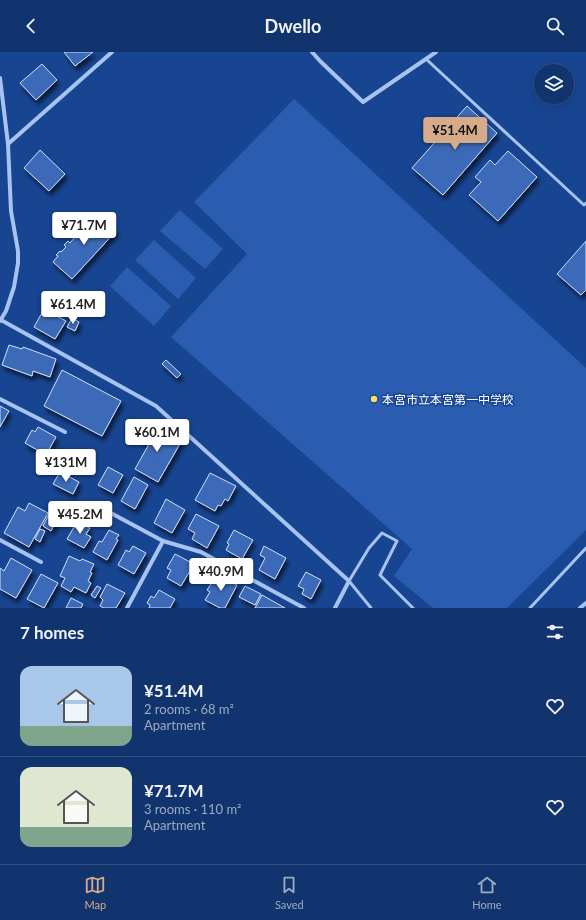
<!DOCTYPE html>
<meta charset="utf-8">
<style>
body{margin:0;font-family:Lato,"Noto Sans JP",sans-serif;background:#1f3f76;color:#f1f3f6;height:100vh;display:flex;flex-direction:column;font-size:15px;white-space:nowrap}
*{box-sizing:border-box;margin:0}
p{font-size:13px;color:#9caac2}
.icon{flex:none;width:22px;height:22px;fill:none;stroke:currentColor;stroke-width:2;stroke-linecap:round;stroke-linejoin:round}
.map{position:relative;height:556px;overflow:hidden}
.side{display:flex;flex-direction:column;background:#12346e;flex:1}
.side>*{flex:none}
.tools{position:absolute;left:534px;top:12px;display:grid;gap:8px}
.tools a{display:grid;place-items:center;width:40px;height:40px;border-radius:50%;background:#12346e;box-shadow:0 4px 16px #0002,0 0 0 1px #314f81;font-size:20px}
.price{position:absolute;translate:-50% -34px;padding:0 9px;border-radius:4px;background:#fff;color:#222;font-size:13px;line-height:26px;filter:drop-shadow(0 1px 2px #0008)}
.price::after{content:'';position:absolute;left:50%;top:24px;width:12px;height:9px;margin-left:-6px;background:inherit;clip-path:polygon(0 0,100% 0,50% 100%)}
.price.selected{background:#d6ab8b;color:#111}
ul{padding:0;list-style:none}
li{display:flex;align-items:center;gap:12px;height:100px;padding:0 20px}
li+li{border-top:1px solid #314f81}
li span{display:grid;place-items:center;flex:none;width:112px;height:80px;border-radius:12px;color:#555}
li>.icon{margin-inline-start:auto}
span .icon{width:48px;height:48px;fill:#fffc;stroke-width:1}
li b{font-size:17px}
h2{display:flex;justify-content:space-between;align-items:center;height:48px;padding:0 20px;font-size:17px}
header{display:flex;justify-content:space-between;align-items:center;height:52px;padding:0 20px;background:#12346e;font-size:18px;font-weight:700}
.menu{display:flex;justify-content:space-around;align-items:center;height:56px;border-top:1px solid #314f81;background:#12346e;font-size:11px;color:#9caac2}
.menu a{display:grid;justify-items:center;gap:2px}
.menu .selected{color:#d6ab8b}
.map>svg:first-child{display:block}
</style>
<header><svg class="icon" aria-label="back" viewBox="0 0 24 24"><path d="M15 5l-7 7 7 7"/></svg>Dwello<svg class="icon" aria-label="search" viewBox="0 0 24 24"><circle cx="10" cy="10" r="6"/><path d="M15 15l6 6"/></svg></header>
<div class="map">
<svg width="586" height="556" viewBox="0 0 586 556">
<defs>
<filter id="shadow"><feDropShadow dx="2.5" dy="4.5" stdDeviation="2" flood-color="#0009"/></filter>
</defs>
<rect width="100%" height="100%" fill="#184592"/>
<path fill="#2a5db0" d="M 294,47 L 586,316 L 586,478 L 507,556 L 433,556 L 394,524 L 412,497 L 171,285 L 247,202 L 194,150 Z
M 180,158 L 223,197 L 205,217 L 160,179 Z
M 154,188 L 196,226 L 178,247 L 135,208 Z
M 127,215 L 171,254 L 154,274 L 110,234 Z"/>
<path fill="#3d6bb8" stroke="#cedffb" filter="url(#shadow)" d="M 64,0 L 93,0 L 75,14 Z
M 42,12 L 57,28 L 36,48 L 20,31 Z
M 467,54 L 497,81 L 443,143 L 412,116 Z
M 40,98 L 65,122 L 49,139 L 24,116 Z
M 508,99 L 537,125 L 498,169 L 469,143 L 481,130 L 475,125 L 490,108 L 495,113 Z
M 97,161 L 116,179 L 72,227 L 53,210 L 58,204 L 56,203 L 60,199 L 61,200 L 66,195 L 64,193 L 68,189 L 70,191 L 76,184 L 74,183 L 78,179 L 79,181 L 85,174 L 83,172 L 90,164 L 92,167 Z
M 586,189 L 586,238 L 581,243 L 557,222 Z
M 44,257 L 66,269 L 55,287 L 34,275 Z
M 72,266 L 79,270 L 75,279 L 67,275 Z
M 9,293 L 22,297 L 23,295 L 56,307 L 50,325 L 33,319 L 32,324 L 2,313 Z
M 166,308 L 181,322 L 177,326 L 162,312 Z
M 62,318 L 121,349 L 102,384 L 44,354 Z
M 0,354 L 9,359 L 0,375 Z
M 147,372 L 181,390 L 158,430 L 135,417 L 149,392 L 139,387 Z
M 38,375 L 56,385 L 46,403 L 25,391 L 32,378 L 35,380 Z
M 108,415 L 123,423 L 113,441 L 98,433 Z
M 60,420 L 79,430 L 73,442 L 53,432 Z
M 210,421 L 236,434 L 228,449 L 225,447 L 221,454 L 218,453 L 215,459 L 195,448 Z
M 134,425 L 148,433 L 135,457 L 121,449 Z
M 166,447 L 185,458 L 172,481 L 154,471 Z
M 29,451 L 48,461 L 29,495 L 4,481 L 18,455 L 25,459 Z
M 49,462 L 57,467 L 51,479 L 43,474 Z
M 196,462 L 219,474 L 207,496 L 192,487 L 195,481 L 188,477 Z
M 79,470 L 90,476 L 86,482 L 91,485 L 84,496 L 67,487 L 74,475 L 75,476 Z
M 40,477 L 45,479 L 40,490 L 35,487 Z
M 109,478 L 119,483 L 116,487 L 118,488 L 107,508 L 93,500 L 99,489 L 102,490 Z
M 234,478 L 253,488 L 242,507 L 226,498 L 229,492 L 227,491 Z
M 133,494 L 146,501 L 134,522 L 118,513 L 126,498 L 129,500 Z
M 264,494 L 286,506 L 275,527 L 259,518 L 265,506 L 260,503 Z
M 175,502 L 194,512 L 181,534 L 167,526 L 171,518 L 167,516 Z
M 69,504 L 80,509 L 82,507 L 94,512 L 90,520 L 92,521 L 88,529 L 91,531 L 86,541 L 74,535 L 71,540 L 61,534 L 65,526 L 60,524 Z
M 11,506 L 32,518 L 16,546 L 0,537 L 0,516 L 4,519 Z
M 306,520 L 321,528 L 311,547 L 302,542 L 304,537 L 298,534 Z
M 41,522 L 58,531 L 44,556 L 27,547 Z
M 219,523 L 237,533 L 225,556 L 220,556 L 205,548 L 210,540 L 207,538 L 214,527 L 216,528 Z
M 107,532 L 125,541 L 116,556 L 104,556 L 100,554 L 103,548 L 100,545 Z
M 97,534 L 101,536 L 95,546 L 91,543 Z
M 245,534 L 261,542 L 255,553 L 239,545 Z
M 159,538 L 175,547 L 170,556 L 149,556 L 150,553 L 147,551 L 151,544 L 154,546 Z
M 262,543 L 285,556 L 255,556 Z
M 71,546 L 83,552 L 81,556 L 66,556 Z"/>
<g fill="none" stroke-linecap="round" stroke-linejoin="round">
<path stroke="#a7c3f0" stroke-width="3" d="M 426,7 L 584,153 L 586,151
M 371,556 L 349,529 L 369,496 L 382,481 L 397,489 L 380,523 L 413,556
M 530,556 L 586,496"/>
<path stroke="#a7c3f0" stroke-width="4" d="M 312,0 L 320,9 L 363,50 L 436,0
M 0,26 L 8,92 L 11,159 L 18,199 L 18,211 L 14,235 L 6,259 L 0,269
M 8,92 L 112,0
M 1,268 L 156,354 L 349,529 L 335,556
M 0,347 L 65,380
M 109,460 L 163,489 L 201,500 L 304,556
M 0,488 L 41,510
M 127,556 L 163,489
M 580,556 L 586,551"/>
</g>
<circle fill="#fd6" stroke="#184592" stroke-width="1.5" cx="374" cy="347" r="4"/>
<g text-anchor="middle" dominant-baseline="central" stroke-width="3" stroke-linejoin="round" paint-order="stroke">
<g font-size="12" fill="#fff" stroke="#184592" text-anchor="start">
<text x="382" y="347">本宮市立本宮第一中学校</text>
</g>
</g>
</svg>
<div class="tools">
<a><svg class="icon" aria-label="layers" viewBox="0 0 24 24"><path d="M12 4l9 5-9 5-9-5zM3 14l9 5 9-5"/></svg></a>
</div>
<b class="price selected" style="left:455px;top:99px">¥51.4M</b>
<b class="price" style="left:84px;top:194px">¥71.7M</b>
<b class="price" style="left:73px;top:273px">¥61.4M</b>
<b class="price" style="left:157px;top:401px">¥60.1M</b>
<b class="price" style="left:66px;top:431px">¥131M</b>
<b class="price" style="left:80px;top:483px">¥45.2M</b>
<b class="price" style="left:221px;top:540px">¥40.9M</b>
</div>
<section class="side">
<h2>7 homes<svg class="icon" aria-label="filters" viewBox="0 0 24 24"><path d="M4 7h16M4 17h16"/><circle cx="9" cy="7" r="2"/><circle cx="15" cy="17" r="2"/></svg></h2>
<ul>
<li><span style="background:linear-gradient(#a9c7e8 75%,#7fa58c 0)"><svg class="icon" aria-label="home" viewBox="0 0 24 24"><path d="M3 11l9-7 9 7M6 9v11h12V9"/></svg></span><div><b>¥51.4M</b><p>2 rooms · 68 m²</p><p>Apartment</p></div><svg class="icon" aria-label="heart" viewBox="0 0 24 24"><path d="M12 20l-8-8c-3-5 5-10 8-4 3-6 11-1 8 4z"/></svg></li>
<li><span style="background:linear-gradient(#dfe7d0 75%,#7fa58c 0)"><svg class="icon" aria-label="home" viewBox="0 0 24 24"><path d="M3 11l9-7 9 7M6 9v11h12V9"/></svg></span><div><b>¥71.7M</b><p>3 rooms · 110 m²</p><p>Apartment</p></div><svg class="icon" aria-label="heart" viewBox="0 0 24 24"><path d="M12 20l-8-8c-3-5 5-10 8-4 3-6 11-1 8 4z"/></svg></li>
</ul>
</section>
<nav class="menu">
<a class="selected"><svg class="icon" aria-label="map" viewBox="0 0 24 24"><path d="M3 6l6-2 6 2 6-2v14l-6 2-6-2-6 2zM9 4v14M15 6v14"/></svg>Map</a>
<a><svg class="icon" aria-label="saved" viewBox="0 0 24 24"><path d="M7 4h10v16l-5-4-5 4z"/></svg>Saved</a>
<a><svg class="icon" aria-label="home" viewBox="0 0 24 24"><path d="M3 11l9-7 9 7M6 9v11h12V9"/></svg>Home</a>
</nav>
